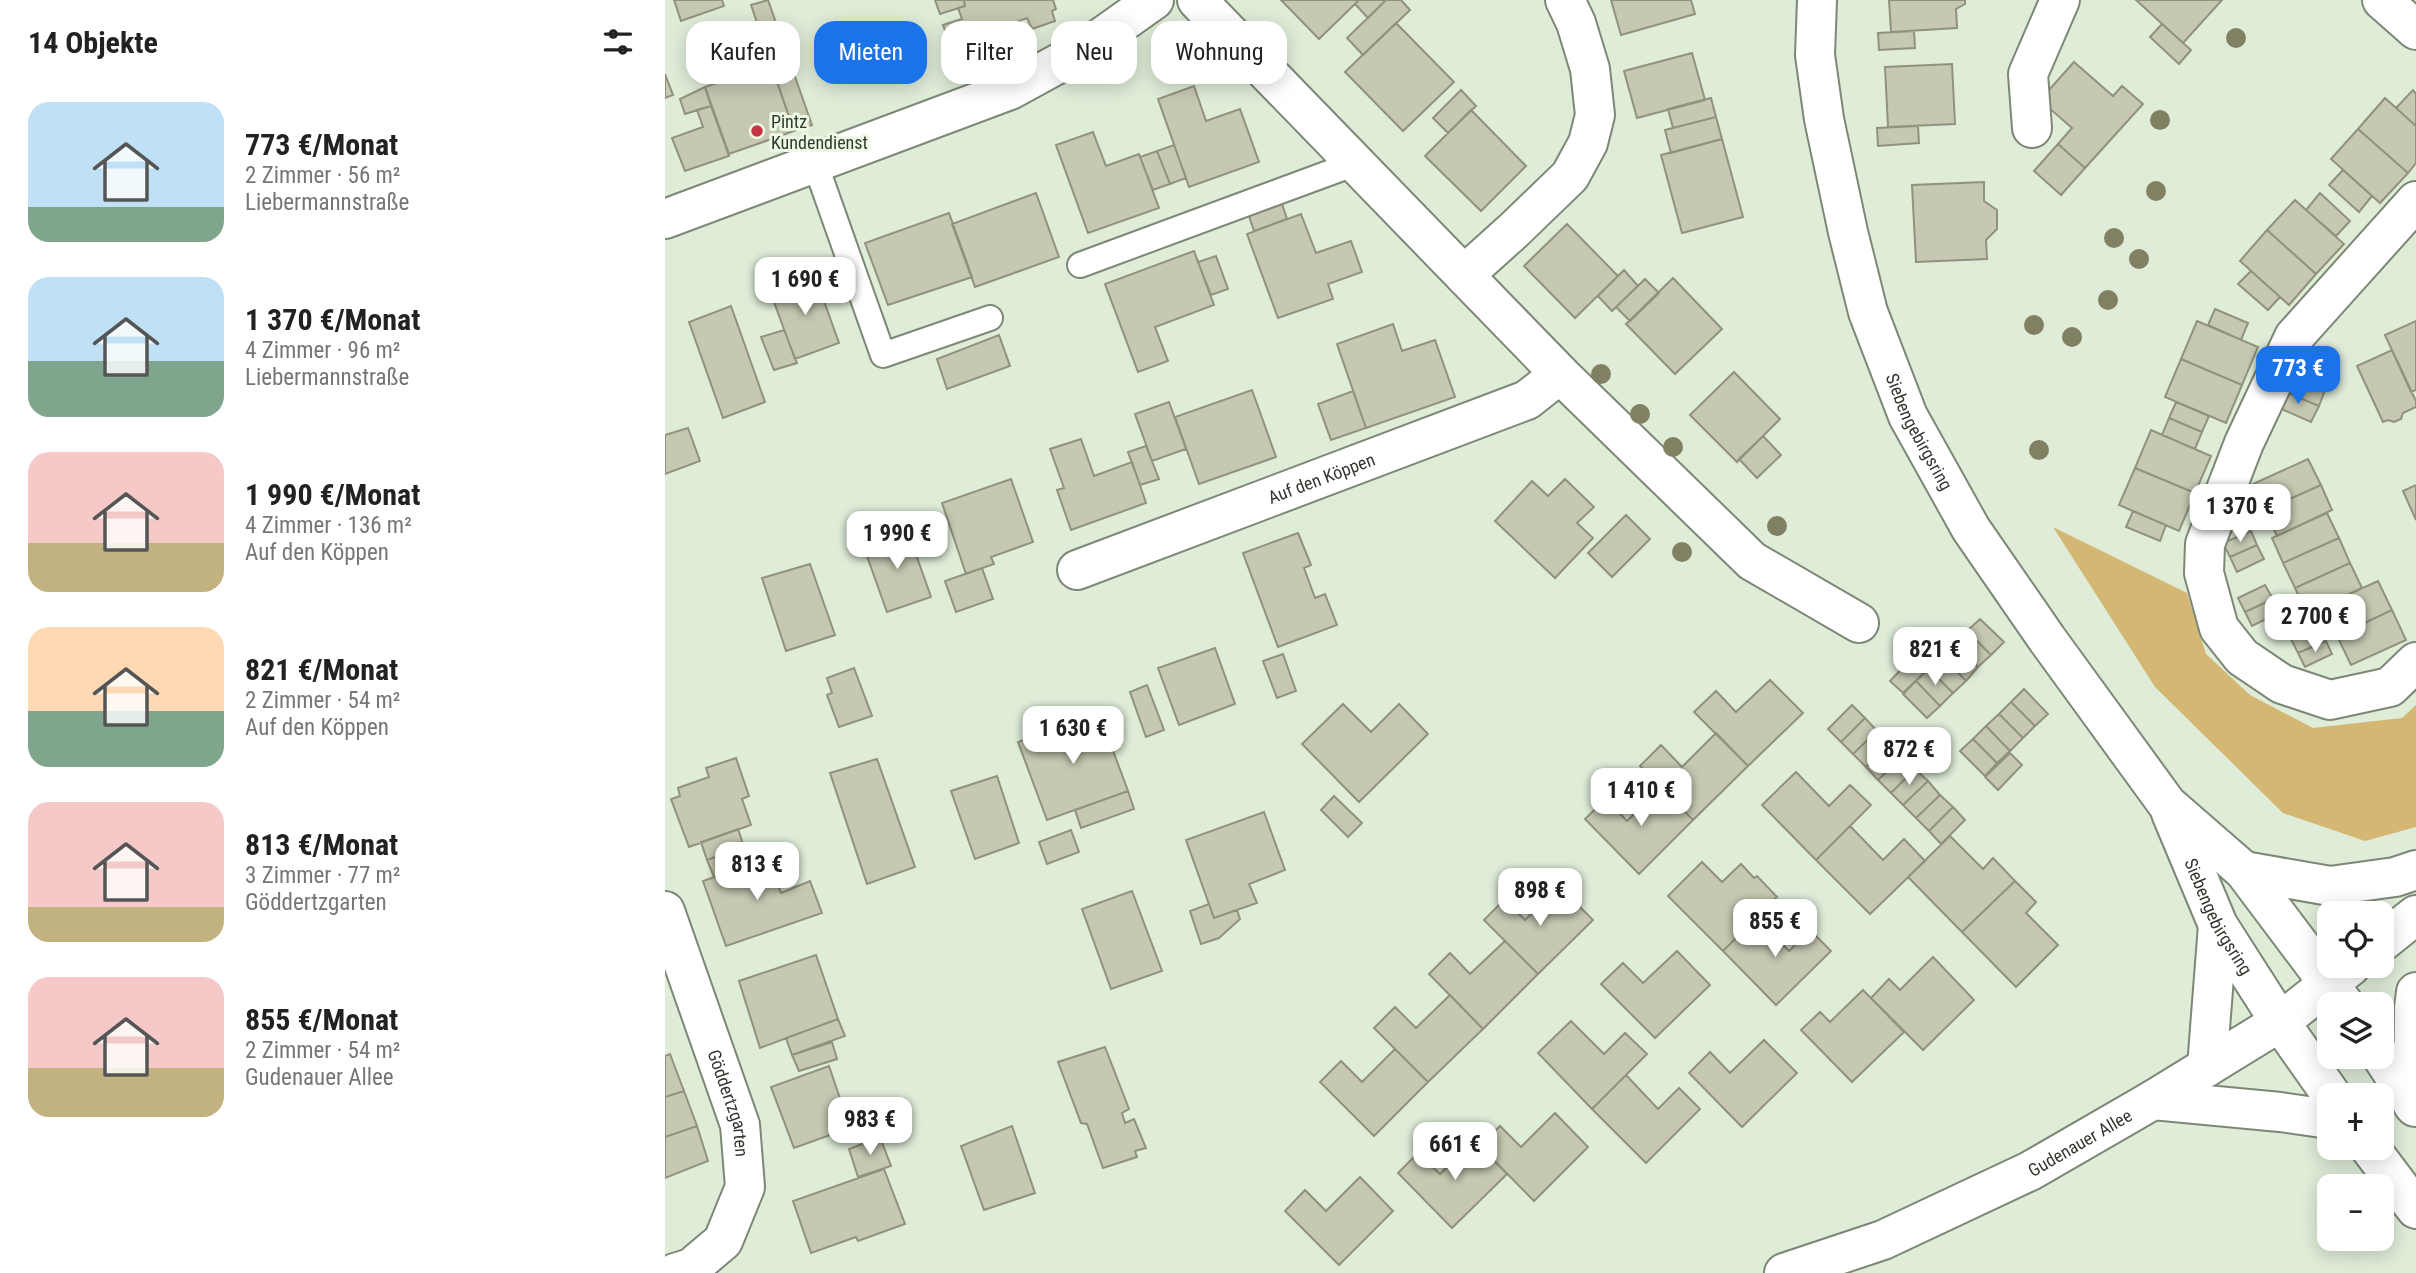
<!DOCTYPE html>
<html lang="de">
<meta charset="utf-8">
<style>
body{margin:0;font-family:"Roboto Condensed",sans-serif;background:#f2f2f2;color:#222;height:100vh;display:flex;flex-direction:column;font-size:26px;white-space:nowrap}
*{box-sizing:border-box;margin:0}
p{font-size:23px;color:#767676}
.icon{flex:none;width:38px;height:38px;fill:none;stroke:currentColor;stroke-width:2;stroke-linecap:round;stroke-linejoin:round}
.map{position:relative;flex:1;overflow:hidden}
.drawer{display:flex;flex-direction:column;background:#fff;width:665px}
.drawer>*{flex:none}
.hud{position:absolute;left:21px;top:21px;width:665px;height:63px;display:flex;gap:14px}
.fabs{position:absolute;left:1652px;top:901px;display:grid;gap:14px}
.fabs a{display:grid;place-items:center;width:77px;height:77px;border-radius:14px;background:#fff;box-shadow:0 4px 18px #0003;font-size:35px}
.price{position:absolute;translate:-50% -60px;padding:0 16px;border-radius:14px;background:#fff;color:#222;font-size:23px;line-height:46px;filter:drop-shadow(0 2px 4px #0008)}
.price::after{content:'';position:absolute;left:50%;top:42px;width:21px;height:16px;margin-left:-10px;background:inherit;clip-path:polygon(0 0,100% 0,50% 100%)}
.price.current{background:#1a73e8;color:#fff}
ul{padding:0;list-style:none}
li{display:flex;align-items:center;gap:21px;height:175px;padding:0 28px}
li span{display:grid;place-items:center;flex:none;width:196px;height:140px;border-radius:21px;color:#555}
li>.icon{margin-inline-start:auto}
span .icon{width:84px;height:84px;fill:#fffc;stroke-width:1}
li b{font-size:30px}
h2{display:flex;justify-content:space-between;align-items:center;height:84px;padding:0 28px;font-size:30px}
.tag{padding:0 24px;border-radius:21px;background:#fff;box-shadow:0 4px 18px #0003;font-size:24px;line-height:63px}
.tag.current{background:#1a73e8;color:#fff}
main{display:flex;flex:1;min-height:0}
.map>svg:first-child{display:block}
</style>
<main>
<section class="drawer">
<h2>14 Objekte<svg class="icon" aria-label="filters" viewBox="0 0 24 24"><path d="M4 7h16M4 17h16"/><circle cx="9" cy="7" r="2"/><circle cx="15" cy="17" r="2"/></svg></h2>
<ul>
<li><span style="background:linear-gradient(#bfe0f5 75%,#7fa58c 0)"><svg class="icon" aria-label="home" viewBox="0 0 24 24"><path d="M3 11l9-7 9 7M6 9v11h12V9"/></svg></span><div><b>773 €/Monat</b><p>2 Zimmer · 56 m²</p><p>Liebermannstraße</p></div></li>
<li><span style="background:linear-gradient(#bfe0f5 60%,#7fa58c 0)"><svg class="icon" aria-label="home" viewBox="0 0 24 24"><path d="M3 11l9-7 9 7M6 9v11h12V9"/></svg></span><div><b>1 370 €/Monat</b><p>4 Zimmer · 96 m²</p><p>Liebermannstraße</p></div></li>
<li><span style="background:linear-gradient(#f6c9c9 65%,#c2b280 0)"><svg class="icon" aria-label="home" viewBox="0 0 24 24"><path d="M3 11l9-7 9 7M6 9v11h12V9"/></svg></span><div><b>1 990 €/Monat</b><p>4 Zimmer · 136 m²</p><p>Auf den Köppen</p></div></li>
<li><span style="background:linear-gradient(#ffd9b3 60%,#7fa58c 0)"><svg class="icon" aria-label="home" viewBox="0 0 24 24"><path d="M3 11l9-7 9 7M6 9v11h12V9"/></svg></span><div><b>821 €/Monat</b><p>2 Zimmer · 54 m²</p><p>Auf den Köppen</p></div></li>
<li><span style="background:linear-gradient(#f6c9c9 75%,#c2b280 0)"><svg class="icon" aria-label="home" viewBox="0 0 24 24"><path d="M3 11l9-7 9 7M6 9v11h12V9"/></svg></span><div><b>813 €/Monat</b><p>3 Zimmer · 77 m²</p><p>Göddertzgarten</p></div></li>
<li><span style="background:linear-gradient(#f6c9c9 65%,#c2b280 0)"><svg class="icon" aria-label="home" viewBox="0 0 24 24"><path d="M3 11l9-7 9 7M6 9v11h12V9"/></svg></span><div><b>855 €/Monat</b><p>2 Zimmer · 54 m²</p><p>Gudenauer Allee</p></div></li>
</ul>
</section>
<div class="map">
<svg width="1751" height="1273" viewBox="0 0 1751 1273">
<rect width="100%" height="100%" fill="#dfecd8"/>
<path fill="#d3b773" d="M 1388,527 L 1522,593 L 1541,654 L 1585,695 L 1648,728 L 1737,718 L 1751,705 L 1751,827 L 1700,841 L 1618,813 L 1490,687 Z"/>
<path fill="#c6c8b2" stroke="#90927d" stroke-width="2" d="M 9,0 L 57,0 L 59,6 L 16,21 Z
M 103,0 L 147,125 L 129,131 L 86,5 Z
M 270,0 L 299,0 L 300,6 L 275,14 Z
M 299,0 L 388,0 L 391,9 L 387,11 L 390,21 L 367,29 L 362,18 L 315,35 L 321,56 L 292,65 L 278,25 L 297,19 L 293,8 L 300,6 Z
M 616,0 L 694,0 L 654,39 Z
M 694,0 L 721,0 L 703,18 L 690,4 Z
M 721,0 L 736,0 L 745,10 L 698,55 L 682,38 Z
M 946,0 L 1026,0 L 1030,14 L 956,35 Z
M 1224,0 L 1300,0 L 1300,4 L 1291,9 L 1292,28 L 1226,32 Z
M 1471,0 L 1557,0 L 1518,43 Z
M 731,23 L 789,82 L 738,131 L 680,72 Z
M 1497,24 L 1526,50 L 1514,64 L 1485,37 Z
M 1249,31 L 1250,48 L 1214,50 L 1213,33 Z
M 1027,53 L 1040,100 L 972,118 L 959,71 Z
M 1409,62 L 1448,96 L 1457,86 L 1478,104 L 1420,168 L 1393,144 L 1407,128 L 1375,100 Z
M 1287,64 L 1290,124 L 1223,127 L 1220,67 Z
M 106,65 L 129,131 L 64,154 L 40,87 Z
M 0,74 L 8,95 L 0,98 Z
M 529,86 L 541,121 L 575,109 L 594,162 L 524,187 L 493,99 Z
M 40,87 L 46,106 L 20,114 L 15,99 Z
M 796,90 L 811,106 L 783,133 L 768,118 Z
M 1748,90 L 1751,94 L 1751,126 L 1731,108 Z
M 1046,98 L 1051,117 L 1008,128 L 1003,109 Z
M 1720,98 L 1751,126 L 1751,163 L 1743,173 L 1693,129 Z
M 46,106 L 64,156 L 20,171 L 7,138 L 38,127 L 32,110 Z
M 806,110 L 861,166 L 816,211 L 760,156 Z
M 1051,117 L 1057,139 L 1006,153 L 1000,130 Z
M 1253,126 L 1254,143 L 1213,146 L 1212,128 Z
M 1693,129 L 1743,173 L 1715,203 L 1666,159 Z
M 428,132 L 441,166 L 474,154 L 494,208 L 423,233 L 391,145 Z
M 1057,139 L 1078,217 L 1017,233 L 996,155 Z
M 1393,144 L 1420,168 L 1396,195 L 1369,171 Z
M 509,145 L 521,178 L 505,184 L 492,151 Z
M 492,151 L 505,184 L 488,190 L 475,157 Z
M 1678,170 L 1707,196 L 1694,212 L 1664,185 Z
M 1319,182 L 1319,201 L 1332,210 L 1332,229 L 1321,240 L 1322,259 L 1251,262 L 1247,185 Z
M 371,193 L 394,257 L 310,287 L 287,224 Z
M 1655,193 L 1685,221 L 1671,236 L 1641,210 Z
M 1630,200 L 1679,244 L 1651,274 L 1602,230 Z
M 616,201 L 622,219 L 589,231 L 583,213 Z
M 284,213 L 307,277 L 223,305 L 200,243 Z
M 636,214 L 651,253 L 686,241 L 697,272 L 663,284 L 668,299 L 613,318 L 582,234 Z
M 902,224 L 953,276 L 910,318 L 859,266 Z
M 1602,230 L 1651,274 L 1624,305 L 1575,261 Z
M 529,251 L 549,305 L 490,327 L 503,361 L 473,372 L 440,284 Z
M 551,256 L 563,289 L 546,295 L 533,262 Z
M 959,270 L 973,286 L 947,311 L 933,296 Z
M 1586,271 L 1615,297 L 1603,310 L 1573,284 Z
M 150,276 L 174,343 L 130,359 L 105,291 Z
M 1008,278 L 1057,329 L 1010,374 L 961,324 Z
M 980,279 L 994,293 L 965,321 L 951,307 Z
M 66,306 L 100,402 L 58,418 L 24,322 Z
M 1550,309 L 1583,323 L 1576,340 L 1543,325 Z
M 1532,321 L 1593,347 L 1577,385 L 1516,359 Z
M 1751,321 L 1751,390 L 1746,392 L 1720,335 Z
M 728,324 L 737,351 L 770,340 L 790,397 L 701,428 L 672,344 Z
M 119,330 L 132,363 L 109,370 L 96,337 Z
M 334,335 L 345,366 L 282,389 L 272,359 Z
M 1727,350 L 1751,401 L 1751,407 L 1738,413 L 1736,419 L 1729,422 L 1723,420 L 1718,422 L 1692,366 Z
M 1633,358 L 1667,374 L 1660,390 L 1626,374 Z
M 1516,359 L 1577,385 L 1561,423 L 1500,397 Z
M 1069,372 L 1115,419 L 1072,462 L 1025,415 Z
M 1626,374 L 1660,390 L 1654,406 L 1618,391 Z
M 587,390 L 611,457 L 534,484 L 510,417 Z
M 688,391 L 701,428 L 666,440 L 653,404 Z
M 1618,391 L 1654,406 L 1646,422 L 1612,407 Z
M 504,402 L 521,449 L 487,461 L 470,414 Z
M 1511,402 L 1544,416 L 1537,432 L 1504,418 Z
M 1504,418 L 1537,432 L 1530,449 L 1497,435 Z
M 23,428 L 35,461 L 0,474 L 0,435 Z
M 1486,430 L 1546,456 L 1530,493 L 1470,468 Z
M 1098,436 L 1116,455 L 1092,478 L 1074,459 Z
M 416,439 L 429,476 L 467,462 L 481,503 L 406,530 L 392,490 L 399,488 L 385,449 Z
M 481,446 L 494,479 L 475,485 L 463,452 Z
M 1643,459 L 1656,485 L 1600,510 L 1588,484 Z
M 1470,468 L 1530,493 L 1514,531 L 1454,505 Z
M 346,479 L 368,542 L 326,557 L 329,564 L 301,574 L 277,503 Z
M 900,479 L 929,507 L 912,523 L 928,538 L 890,578 L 830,521 L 867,481 L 883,496 Z
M 1656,485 L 1667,510 L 1612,536 L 1600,510 Z
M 1751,485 L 1751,520 L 1738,491 Z
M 1468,511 L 1501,525 L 1495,541 L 1461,527 Z
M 1662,513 L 1674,538 L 1618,563 L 1607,538 Z
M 961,515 L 985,539 L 947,577 L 923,553 Z
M 242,529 L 266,597 L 222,612 L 198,545 Z
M 1586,531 L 1592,545 L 1565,557 L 1558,543 Z
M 633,533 L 646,565 L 639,568 L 650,598 L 660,594 L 672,625 L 613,647 L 578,553 Z
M 1674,538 L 1685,563 L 1630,588 L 1618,563 Z
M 1592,545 L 1599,559 L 1572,572 L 1565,557 Z
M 1685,563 L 1697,588 L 1642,614 L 1630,588 Z
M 145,564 L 170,635 L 121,651 L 97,578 Z
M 317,568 L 328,599 L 291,612 L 280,581 Z
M 1713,581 L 1727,610 L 1672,636 L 1658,606 Z
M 1600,585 L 1608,599 L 1580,612 L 1573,598 Z
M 1608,599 L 1614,613 L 1587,626 L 1580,612 Z
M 1727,610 L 1741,640 L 1686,665 L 1672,636 Z
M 1315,619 L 1339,642 L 1326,655 L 1302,631 Z
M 1654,627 L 1661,641 L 1633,653 L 1626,639 Z
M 1302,631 L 1326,655 L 1313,667 L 1289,644 Z
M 1661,641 L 1667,654 L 1640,667 L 1633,653 Z
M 1289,644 L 1313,667 L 1301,681 L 1277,656 Z
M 550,648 L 570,704 L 514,725 L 493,668 Z
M 618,654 L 631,691 L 612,698 L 598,661 Z
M 1249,656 L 1262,670 L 1238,693 L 1225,681 Z
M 1277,656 L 1301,681 L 1288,693 L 1264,669 Z
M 189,668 L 207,716 L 174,727 L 162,695 L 167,693 L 162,678 Z
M 1264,669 L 1288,693 L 1275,706 L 1251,681 Z
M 1105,680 L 1138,713 L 1083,766 L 1029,712 L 1051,691 L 1071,712 Z
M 1251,681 L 1275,706 L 1262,718 L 1238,694 Z
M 482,685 L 499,730 L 481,737 L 465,692 Z
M 1359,689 L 1383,714 L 1370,726 L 1346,702 Z
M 1346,702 L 1370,726 L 1358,738 L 1334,714 Z
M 678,704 L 706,732 L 734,704 L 763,734 L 694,802 L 637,744 Z
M 1187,705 L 1200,718 L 1176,742 L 1163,729 Z
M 434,713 L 463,791 L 382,820 L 353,742 Z
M 1334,714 L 1358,738 L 1345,751 L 1321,726 Z
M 1200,718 L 1212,731 L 1188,754 L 1176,742 Z
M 1321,726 L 1345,751 L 1332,763 L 1308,739 Z
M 1212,731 L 1225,743 L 1201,767 L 1188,754 Z
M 1051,733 L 1083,766 L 1028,820 L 975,766 L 996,745 L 1017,767 Z
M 1308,739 L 1332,763 L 1320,776 L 1295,751 Z
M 1225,743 L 1238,756 L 1213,780 L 1201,767 Z
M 1345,753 L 1357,765 L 1333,790 L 1320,777 Z
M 1238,756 L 1250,769 L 1226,793 L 1213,780 Z
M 71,758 L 84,796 L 77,799 L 86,825 L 24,847 L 6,799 L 15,796 L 13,788 L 44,777 L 41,768 Z
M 212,759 L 250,867 L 202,884 L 165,773 Z
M 1250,769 L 1263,781 L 1238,805 L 1226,793 Z
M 1131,772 L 1164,806 L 1185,785 L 1206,805 L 1151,860 L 1097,805 Z
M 332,776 L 354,843 L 310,859 L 286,791 Z
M 1263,781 L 1275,795 L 1251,818 L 1238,805 Z
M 996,787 L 1028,820 L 974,874 L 920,819 L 941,799 L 962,821 Z
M 463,791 L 469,809 L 416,828 L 410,810 Z
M 1275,795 L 1288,807 L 1264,831 L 1251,818 Z
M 669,796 L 697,823 L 683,837 L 656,810 Z
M 1288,807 L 1300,820 L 1276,844 L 1264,831 Z
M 599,812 L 620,870 L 584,884 L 592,903 L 549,918 L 521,840 Z
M 1185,826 L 1218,860 L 1239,839 L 1260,861 L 1205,914 L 1151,860 Z
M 73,829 L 79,847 L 42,860 L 36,842 Z
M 406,830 L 414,852 L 382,864 L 374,842 Z
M 1285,836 L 1318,869 L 1328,858 L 1350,881 L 1297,932 L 1243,877 Z
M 79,847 L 85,864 L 49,877 L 42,860 Z
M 103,858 L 116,893 L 145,881 L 157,913 L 61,946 L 38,881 Z
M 1037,862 L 1057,882 L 1076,864 L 1089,878 L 1092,876 L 1112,897 L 1058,951 L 1003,896 Z
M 1350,881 L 1371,902 L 1361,913 L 1393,945 L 1351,987 L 1297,932 Z
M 894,886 L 928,920 L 873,974 L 819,920 L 840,899 L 860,920 Z
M 467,891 L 497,971 L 446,989 L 417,909 Z
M 544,904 L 549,918 L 572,910 L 575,919 L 554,938 L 536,944 L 525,911 Z
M 1091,918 L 1124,951 L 1145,930 L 1166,951 L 1111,1005 L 1058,951 Z
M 840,941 L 873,974 L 818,1029 L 764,974 L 785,953 L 805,974 Z
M 1012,951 L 1045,985 L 990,1038 L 936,984 L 958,963 L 978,983 Z
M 151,955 L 173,1019 L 95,1048 L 74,981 Z
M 1268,957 L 1309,1000 L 1258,1050 L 1206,998 L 1224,979 L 1235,990 Z
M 1198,990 L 1239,1032 L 1187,1082 L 1136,1030 L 1155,1012 L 1165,1022 Z
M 785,995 L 818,1029 L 763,1082 L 709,1028 L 730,1007 L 751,1028 Z
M 173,1019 L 180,1036 L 127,1055 L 121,1038 Z
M 906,1021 L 939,1054 L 960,1033 L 982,1054 L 927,1109 L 873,1053 Z
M 1099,1040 L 1132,1073 L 1077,1127 L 1024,1073 L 1045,1052 L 1065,1073 Z
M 167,1042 L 172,1059 L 134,1071 L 127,1055 Z
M 440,1047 L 464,1109 L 457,1113 L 460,1123 L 469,1119 L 481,1148 L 470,1151 L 472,1157 L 438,1168 L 422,1124 L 416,1123 L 393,1062 Z
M 730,1049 L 763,1082 L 709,1136 L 655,1082 L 676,1061 L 697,1082 Z
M 5,1054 L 19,1091 L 0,1097 L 0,1056 Z
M 164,1066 L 185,1128 L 129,1148 L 106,1087 Z
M 961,1075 L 993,1109 L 1014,1088 L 1035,1109 L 981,1163 L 927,1109 Z
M 19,1091 L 32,1126 L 0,1137 L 0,1097 Z
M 890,1113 L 923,1147 L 869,1201 L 815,1146 L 835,1126 L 856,1147 Z
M 32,1126 L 43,1161 L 0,1178 L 0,1137 Z
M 347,1126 L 370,1193 L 319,1210 L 296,1146 Z
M 215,1137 L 226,1166 L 193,1177 L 184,1149 Z
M 809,1140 L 842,1174 L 787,1228 L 733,1173 L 753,1153 L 775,1174 Z
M 219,1169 L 240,1224 L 193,1241 L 191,1237 L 146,1253 L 128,1201 Z
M 695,1177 L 728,1211 L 674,1265 L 620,1211 L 640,1190 L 661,1211 Z"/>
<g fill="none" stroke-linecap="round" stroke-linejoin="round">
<defs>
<path id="lane" d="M 150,163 L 218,355 L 325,318
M 415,265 L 691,163"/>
<g id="street">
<path d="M 532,0 L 895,374 L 1087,561 L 1194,623"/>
<path d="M 1717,0 L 1751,30"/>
<path d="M 1367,128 L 1363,74 L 1395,0"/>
<path d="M 1751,201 L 1629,337 L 1579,443 L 1540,544 L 1539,573 L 1554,628 L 1577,657 L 1617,684 L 1665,700 L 1725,687 L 1751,662"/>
<path d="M 0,219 L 345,90 L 420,49 L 489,0"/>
<path d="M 799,275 L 848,231 L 905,176 L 923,143 L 930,115 L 925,69 L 911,23 L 900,0"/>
<path id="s1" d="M 412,570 L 862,400 L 895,374"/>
<path id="s2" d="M 0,911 L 75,1125 L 80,1187 L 58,1241 L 26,1268 L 10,1273"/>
</g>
<g id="secondary">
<path id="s3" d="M 1152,0 L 1150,55 L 1159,119 L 1183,232 L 1203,312 L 1243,416 L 1306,529 L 1382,639 L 1502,804 L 1579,871 L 1679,1004"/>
<path id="s4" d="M 1506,813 L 1553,925 L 1615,1022 L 1667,1096"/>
<path d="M 1579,871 L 1665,886 L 1730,877 L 1751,870"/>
<path d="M 1717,942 L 1751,915"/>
<path d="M 1717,1057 L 1750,1107"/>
<path d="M 1542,1067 L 1553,925"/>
<path d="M 1488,1100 L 1615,1112 L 1664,1119"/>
<path d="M 1748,1105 L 1749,1008 L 1751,992"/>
<path d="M 1705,1148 L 1751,1209"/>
<path id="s5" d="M 1119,1273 L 1218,1240 L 1365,1171 L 1488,1100 L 1615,1022 L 1686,966"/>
</g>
</defs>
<use href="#lane" stroke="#7c8875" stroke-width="28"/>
<use href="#street" stroke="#7c8875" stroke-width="42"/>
<use href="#secondary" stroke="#7c8875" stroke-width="42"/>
<use href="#lane" stroke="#fff" stroke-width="24"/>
<use href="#street" stroke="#fff" stroke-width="38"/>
<use href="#secondary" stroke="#fff" stroke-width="38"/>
</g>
<g fill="#828062">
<circle cx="1571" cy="38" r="10"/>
<circle cx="1495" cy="120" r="10"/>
<circle cx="1491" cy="191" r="10"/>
<circle cx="1449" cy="238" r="10"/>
<circle cx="1474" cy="259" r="10"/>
<circle cx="1443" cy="300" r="10"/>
<circle cx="1369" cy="325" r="10"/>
<circle cx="1407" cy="337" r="10"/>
<circle cx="936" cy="374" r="10"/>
<circle cx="975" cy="414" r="10"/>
<circle cx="1008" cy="447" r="10"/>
<circle cx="1374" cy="450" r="10"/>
<circle cx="1112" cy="526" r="10"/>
<circle cx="1017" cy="552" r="10"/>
</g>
<circle fill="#c53545" stroke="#ecf9e5" stroke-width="2.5" cx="92" cy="131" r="7"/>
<g text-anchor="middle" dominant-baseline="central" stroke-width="6" stroke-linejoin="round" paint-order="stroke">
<g font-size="18" fill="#333830" stroke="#ecf9e5" text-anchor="start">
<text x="106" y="121">Pintz<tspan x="106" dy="21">Kundendienst</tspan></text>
</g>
<g font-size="18" fill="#333830" stroke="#ecf9e5">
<text stroke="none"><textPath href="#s3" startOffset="448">Siebengebirgsring</textPath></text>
<text stroke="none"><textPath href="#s1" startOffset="261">Auf den Köppen</textPath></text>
<text stroke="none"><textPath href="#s4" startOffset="114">Siebengebirgsring</textPath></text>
<text stroke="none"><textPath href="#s2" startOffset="203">Göddertzgarten</textPath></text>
<text stroke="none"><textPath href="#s5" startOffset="324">Gudenauer Allee</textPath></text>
</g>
</g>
</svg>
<div class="fabs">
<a><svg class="icon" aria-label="locate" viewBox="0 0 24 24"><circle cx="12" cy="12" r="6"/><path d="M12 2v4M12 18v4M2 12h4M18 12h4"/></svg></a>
<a><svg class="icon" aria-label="layers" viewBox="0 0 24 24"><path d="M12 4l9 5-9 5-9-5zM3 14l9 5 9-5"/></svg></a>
<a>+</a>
<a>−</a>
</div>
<b class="price" style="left:140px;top:317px">1 690 €</b>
<b class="price current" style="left:1633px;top:406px">773 €</b>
<b class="price" style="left:1575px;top:544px">1 370 €</b>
<b class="price" style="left:232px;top:571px">1 990 €</b>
<b class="price" style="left:1650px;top:654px">2 700 €</b>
<b class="price" style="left:1270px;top:687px">821 €</b>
<b class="price" style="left:408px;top:766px">1 630 €</b>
<b class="price" style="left:1244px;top:787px">872 €</b>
<b class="price" style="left:976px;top:828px">1 410 €</b>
<b class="price" style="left:92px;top:902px">813 €</b>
<b class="price" style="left:875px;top:928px">898 €</b>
<b class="price" style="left:1110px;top:959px">855 €</b>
<b class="price" style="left:205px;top:1157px">983 €</b>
<b class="price" style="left:790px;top:1182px">661 €</b>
<div class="hud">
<a class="tag">Kaufen</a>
<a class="tag current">Mieten</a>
<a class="tag">Filter</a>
<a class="tag">Neu</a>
<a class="tag">Wohnung</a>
</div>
</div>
</main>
